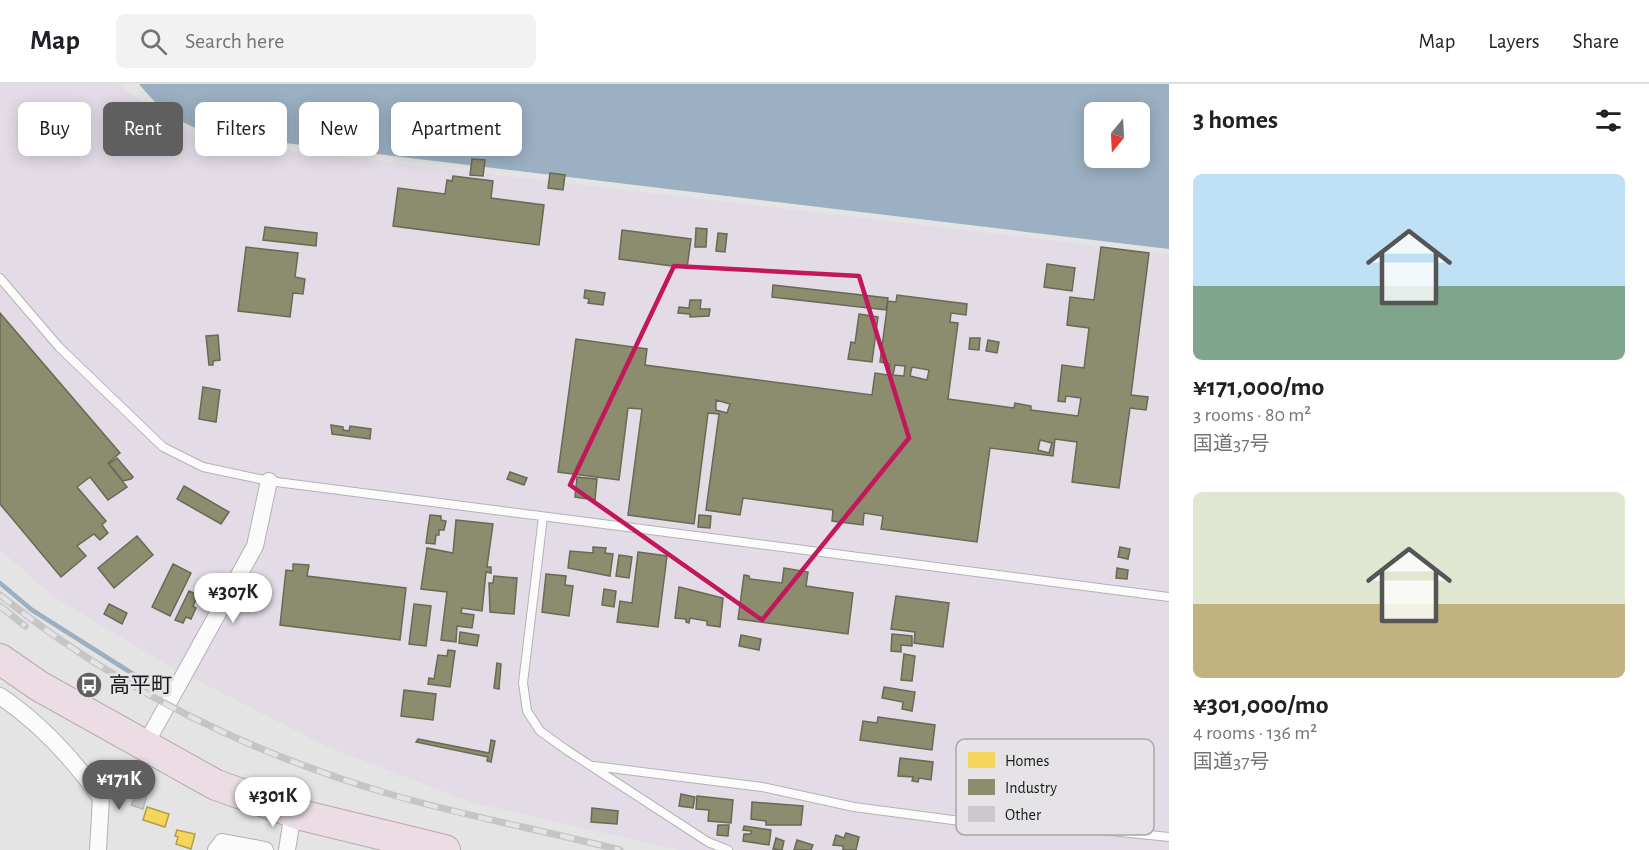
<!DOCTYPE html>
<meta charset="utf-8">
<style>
body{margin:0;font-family:"Alegreya Sans","Noto Sans JP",sans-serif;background:#f2f2f2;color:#202124;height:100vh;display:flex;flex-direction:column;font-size:22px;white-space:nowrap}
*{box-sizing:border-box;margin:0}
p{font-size:20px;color:#757577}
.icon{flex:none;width:33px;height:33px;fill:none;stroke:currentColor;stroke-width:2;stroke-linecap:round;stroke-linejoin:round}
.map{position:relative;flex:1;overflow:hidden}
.sheet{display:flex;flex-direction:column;background:#fff;width:480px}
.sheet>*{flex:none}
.top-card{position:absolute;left:18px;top:18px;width:570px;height:54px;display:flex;gap:12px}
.needle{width:39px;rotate:198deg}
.tools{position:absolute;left:1084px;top:18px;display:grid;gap:12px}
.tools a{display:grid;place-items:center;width:66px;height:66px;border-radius:9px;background:#fff;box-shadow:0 3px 15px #0003;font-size:30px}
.price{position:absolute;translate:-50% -51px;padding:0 14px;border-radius:21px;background:#fff;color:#222;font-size:20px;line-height:39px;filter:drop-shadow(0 2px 3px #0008)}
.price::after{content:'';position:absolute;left:50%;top:36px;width:18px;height:14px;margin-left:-9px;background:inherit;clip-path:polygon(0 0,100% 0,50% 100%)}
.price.selected{background:#605f60;color:#fff}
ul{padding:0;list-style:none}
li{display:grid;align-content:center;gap:12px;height:318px;padding:0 24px}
li span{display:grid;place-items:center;height:186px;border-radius:9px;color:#555}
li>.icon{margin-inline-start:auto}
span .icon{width:108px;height:108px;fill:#fffc;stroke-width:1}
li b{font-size:26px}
h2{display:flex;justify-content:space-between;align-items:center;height:72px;padding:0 24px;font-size:26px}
.tag{padding:0 21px;border-radius:9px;background:#fff;box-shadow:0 3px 15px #0003;font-size:21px;line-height:54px}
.tag.selected{background:#605f60;color:#fff}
header{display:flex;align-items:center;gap:36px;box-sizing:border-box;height:84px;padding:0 30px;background:#fff;border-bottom:2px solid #e0e0e0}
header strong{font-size:28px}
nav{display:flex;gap:33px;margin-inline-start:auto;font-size:21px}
.search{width:420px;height:54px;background:#f2f2f2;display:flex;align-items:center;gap:15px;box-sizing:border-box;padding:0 21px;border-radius:9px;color:#757577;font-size:22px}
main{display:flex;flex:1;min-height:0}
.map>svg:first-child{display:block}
</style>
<header>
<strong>Map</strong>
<div class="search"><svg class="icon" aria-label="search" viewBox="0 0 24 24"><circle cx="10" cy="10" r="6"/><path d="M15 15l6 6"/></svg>Search here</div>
<nav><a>Map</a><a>Layers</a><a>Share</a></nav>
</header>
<main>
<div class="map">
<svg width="1169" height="766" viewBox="0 0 1169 766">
<rect width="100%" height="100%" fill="#e5e4e5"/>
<path fill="#e3dce7" d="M 0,0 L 120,0 L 127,7 L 202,56 L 1169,170 L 1169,766 L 678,766 L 470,718 L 330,664 L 174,585 L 54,513 L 0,466 Z"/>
<path fill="#9bb0c2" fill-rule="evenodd" d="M 139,0 L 1169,0 L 1169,165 L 211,50 C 178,38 162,28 139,0 ZM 1095,28 L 1140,28 L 1140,74 L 1095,74 Z"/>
<path fill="#f6d55c" stroke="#b39c48" stroke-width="1.5" d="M 147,723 L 169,730 L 165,743 L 143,736 Z
M 177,746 L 195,750 L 191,765 L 176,760 L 178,753 L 175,752 Z"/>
<path fill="#8c8c6e" stroke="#696954" stroke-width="1.5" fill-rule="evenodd" d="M 472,75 L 485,76 L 483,92 L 470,91 Z
M 550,89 L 565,91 L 563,106 L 548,104 Z
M 453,92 L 493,97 L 491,114 L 544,121 L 539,161 L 393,142 L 398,104 L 445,110 L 447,96 L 452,97 Z
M 265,143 L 317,149 L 316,162 L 263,156 Z
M 696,144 L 707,145 L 706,163 L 695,163 Z
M 622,146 L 691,155 L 687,184 L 619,175 Z
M 718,149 L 727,150 L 725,168 L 716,167 Z
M 246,163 L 298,169 L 295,193 L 305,195 L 303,210 L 293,209 L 290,233 L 238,227 Z
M 1101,163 L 1149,169 L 1131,311 L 1148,313 L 1146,326 L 1130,324 L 1119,404 L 1072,398 L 1077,358 L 1055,355 L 1053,372 L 990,364 L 977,458 L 881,445 L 883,432 L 864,429 L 863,441 L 832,437 L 833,426 L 743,414 L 740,431 L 706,426 L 719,330 L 708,329 L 694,440 L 628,431 L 642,325 L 628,324 L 619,396 L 558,388 L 576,255 L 647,265 L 645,281 L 872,311 L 875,289 L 888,291 L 890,280 L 880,278 L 888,217 L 896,218 L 897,211 L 967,220 L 966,231 L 951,229 L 950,238 L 958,239 L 948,315 L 1014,324 L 1015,319 L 1031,322 L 1031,326 L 1078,332 L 1081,314 L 1066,312 L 1065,318 L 1058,317 L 1062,281 L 1084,284 L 1089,244 L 1067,241 L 1070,213 L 1094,216 ZM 895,281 L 905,282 L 904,292 L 893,291 ZM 912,283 L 929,286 L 927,296 L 910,292 ZM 716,316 L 730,320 L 727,329 L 716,326 ZM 1040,356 L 1052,359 L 1049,369 L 1038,366 Z
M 1047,180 L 1075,184 L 1072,207 L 1044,203 Z
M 773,201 L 888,214 L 886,226 L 772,213 Z
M 585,206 L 605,209 L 603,221 L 588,219 L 589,215 L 584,214 Z
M 690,216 L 701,216 L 700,225 L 710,225 L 709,232 L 690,233 L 690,230 L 678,229 L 679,223 L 689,224 Z
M 0,229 L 120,369 L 108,379 L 127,403 L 108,416 L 90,393 L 77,403 L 106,437 L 102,441 L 108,449 L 100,456 L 94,450 L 77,462 L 86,472 L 61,493 L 0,420 Z
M 859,230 L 878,233 L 872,278 L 848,275 L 851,258 L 855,259 Z
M 218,251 L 220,276 L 213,277 L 213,281 L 209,281 L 206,252 Z
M 970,254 L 980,254 L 979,266 L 969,265 Z
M 988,256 L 999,258 L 997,269 L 986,267 Z
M 203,303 L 220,306 L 216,338 L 199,335 Z
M 331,341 L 343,343 L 343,346 L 349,347 L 350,342 L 371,345 L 370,355 L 332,350 Z
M 117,374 L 133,393 L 131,395 L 123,397 L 109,380 Z
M 510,388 L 527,394 L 524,401 L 507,395 Z
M 577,393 L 597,395 L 595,416 L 575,413 Z
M 184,402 L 229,428 L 221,440 L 177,415 Z
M 430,431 L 441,432 L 441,436 L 446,437 L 444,446 L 439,446 L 439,451 L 436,451 L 435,460 L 426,459 Z
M 699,431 L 711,432 L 710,444 L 698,443 Z
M 456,436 L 493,440 L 487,483 L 491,483 L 491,489 L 486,488 L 482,527 L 462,524 L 461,529 L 474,531 L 472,544 L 457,542 L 456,558 L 441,556 L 447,508 L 421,505 L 427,464 L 453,469 Z
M 137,452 L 153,471 L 114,504 L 98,484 Z
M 593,463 L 606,464 L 605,469 L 613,470 L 610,492 L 568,484 L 570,467 L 593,469 Z
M 1120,463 L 1130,465 L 1128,475 L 1118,473 Z
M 638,468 L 667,472 L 658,543 L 617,538 L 620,517 L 632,519 Z
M 619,471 L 632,473 L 629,494 L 616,492 Z
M 173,480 L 191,489 L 170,532 L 152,523 Z
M 293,480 L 309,481 L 307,492 L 406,504 L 400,556 L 280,541 L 286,486 L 293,487 Z
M 784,484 L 808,488 L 806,502 L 853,509 L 848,550 L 738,535 L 744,491 L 749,492 L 750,495 L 782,499 Z
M 1117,484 L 1128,486 L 1127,495 L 1116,494 Z
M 546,490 L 566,492 L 565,501 L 573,502 L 569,532 L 542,528 Z
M 494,492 L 517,494 L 514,530 L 490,528 L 489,499 L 493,499 Z
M 679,503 L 723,514 L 720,543 L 707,541 L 707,537 L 690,534 L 689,539 L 686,538 L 686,535 L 675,534 Z
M 604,505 L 616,507 L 614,523 L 602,521 Z
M 189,507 L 198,511 L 193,522 L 196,524 L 191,535 L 186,533 L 183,539 L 175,536 Z
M 896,512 L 949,519 L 943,563 L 914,559 L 915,548 L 891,545 Z
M 109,520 L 127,529 L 122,540 L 104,530 Z
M 414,520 L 431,522 L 426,562 L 409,560 Z
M 460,548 L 479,551 L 477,562 L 459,559 Z
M 892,550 L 912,552 L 912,562 L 901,561 L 901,568 L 891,567 Z
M 741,551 L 761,555 L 759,566 L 739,562 Z
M 448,566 L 455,567 L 450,603 L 428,600 L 429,594 L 434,595 L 438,571 L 447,572 Z
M 904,570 L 915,572 L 912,597 L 901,596 Z
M 497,579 L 501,580 L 499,605 L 494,604 Z
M 884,603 L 915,608 L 912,627 L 902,625 L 903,618 L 882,614 Z
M 404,606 L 436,610 L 433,636 L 401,632 Z
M 878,633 L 935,641 L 932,666 L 860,656 L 863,637 L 877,639 Z
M 418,655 L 489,669 L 491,656 L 495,657 L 491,678 L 487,677 L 488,673 L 416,658 Z
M 900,674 L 933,678 L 931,696 L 919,694 L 918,698 L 912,697 L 913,693 L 898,692 Z
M 681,710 L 695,713 L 693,724 L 679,722 Z
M 697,712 L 733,716 L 731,739 L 708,737 L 709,726 L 696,725 Z
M 752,718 L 803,722 L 801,741 L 766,741 L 766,737 L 751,735 Z
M 592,724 L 618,727 L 617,740 L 591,738 Z
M 718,741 L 729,741 L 728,752 L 717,751 Z
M 744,742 L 771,746 L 769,761 L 743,757 L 744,750 L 751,750 L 751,747 L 743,746 Z
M 846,749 L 859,753 L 856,766 L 843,766 L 843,762 L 833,761 L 836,751 L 844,754 Z
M 776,754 L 784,757 L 782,766 L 773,765 Z
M 797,756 L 813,761 L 811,766 L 794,766 Z"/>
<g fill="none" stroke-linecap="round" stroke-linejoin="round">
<path stroke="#9bb0c2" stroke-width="4.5" d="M 0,499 L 32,526 L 152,602"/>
</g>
<path fill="#ccc8ce" stroke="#b7b6b7" stroke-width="1.5" d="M 140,705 L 148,707 L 143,725 L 131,721 Z"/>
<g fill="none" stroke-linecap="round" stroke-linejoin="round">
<defs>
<path id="lane" d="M 0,194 L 59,263 L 163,363 L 203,383 L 269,397 L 1169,513
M 543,433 L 523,599 L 527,627 L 540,647 L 568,667 L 708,758 L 728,766
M 594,682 L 762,703 L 854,723 L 983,740 L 1015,737 L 1169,753"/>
<path id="street" d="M 0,612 C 40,639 73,675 101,714 L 98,766
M 144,663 L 255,462 L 269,397
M 216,766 L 222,758 L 265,766
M 287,766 L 293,728"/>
<path id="highway" d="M 0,575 L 39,602 L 216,701 L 301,731 L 445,766"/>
</defs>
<use href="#lane" stroke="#b2b2b3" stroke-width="10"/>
<use href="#street" stroke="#b2b2b3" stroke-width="18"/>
<use href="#highway" stroke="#b7a8b0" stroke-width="32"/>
<use href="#lane" stroke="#fbfbfb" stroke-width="8"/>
<use href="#street" stroke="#fbfbfb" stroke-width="16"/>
<use href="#highway" stroke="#ecdde5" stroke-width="30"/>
<defs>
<path id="rail" d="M 0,511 C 115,603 244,667 386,709 C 463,732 543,746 620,766
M 0,522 L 25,542"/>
</defs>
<use href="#rail" stroke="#c6c5c6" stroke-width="7"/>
<use href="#rail" stroke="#e5e3e6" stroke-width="4.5" stroke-dasharray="14" stroke-linecap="butt"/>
</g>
<path fill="none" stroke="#c2185b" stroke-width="4.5" stroke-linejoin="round" d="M 674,182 L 859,192 L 909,354 L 762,536 L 570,401 Z"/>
<defs>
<symbol id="bus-disc" viewBox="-11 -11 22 22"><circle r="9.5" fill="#605f60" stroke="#e5e3e6"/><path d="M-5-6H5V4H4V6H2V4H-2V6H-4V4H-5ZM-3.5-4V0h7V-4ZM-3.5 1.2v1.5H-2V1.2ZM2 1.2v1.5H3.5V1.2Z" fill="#fff"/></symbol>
</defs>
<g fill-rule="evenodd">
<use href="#bus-disc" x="74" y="586" width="30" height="30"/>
</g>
<g text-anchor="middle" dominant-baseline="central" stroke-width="6" stroke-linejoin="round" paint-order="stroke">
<g font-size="21" fill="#181819" stroke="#e5e3e6" text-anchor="start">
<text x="109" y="601">高平町</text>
</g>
</g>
<rect x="956" y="655" width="198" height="96" rx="9" fill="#e5e3e6" stroke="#a8a6a8" stroke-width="1.5"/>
<rect x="968" y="668" width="27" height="16" fill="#f6d55c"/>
<rect x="968" y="695" width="27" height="16" fill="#8c8c6e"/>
<rect x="968" y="722" width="27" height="16" fill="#ccc8ce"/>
<g font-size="16" fill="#181819">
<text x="1005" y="682">Homes</text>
<text x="1005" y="709">Industry</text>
<text x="1005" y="736">Other</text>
</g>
</svg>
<div class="tools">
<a><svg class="needle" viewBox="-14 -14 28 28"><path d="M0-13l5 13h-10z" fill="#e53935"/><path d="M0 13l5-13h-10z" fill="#757577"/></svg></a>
</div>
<b class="price" style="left:233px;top:540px">¥307K</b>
<b class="price selected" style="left:119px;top:727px">¥171K</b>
<b class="price" style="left:273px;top:744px">¥301K</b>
<div class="top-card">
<a class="tag">Buy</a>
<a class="tag selected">Rent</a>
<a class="tag">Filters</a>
<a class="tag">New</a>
<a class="tag">Apartment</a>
</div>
</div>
<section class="sheet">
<h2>3 homes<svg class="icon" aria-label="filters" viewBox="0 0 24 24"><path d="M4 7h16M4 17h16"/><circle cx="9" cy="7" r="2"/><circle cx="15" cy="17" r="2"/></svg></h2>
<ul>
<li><span style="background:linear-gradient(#bfe0f5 60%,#7fa58c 0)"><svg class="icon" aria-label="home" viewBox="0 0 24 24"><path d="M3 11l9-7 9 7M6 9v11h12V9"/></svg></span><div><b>¥171,000/mo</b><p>3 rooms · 80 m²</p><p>国道37号</p></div></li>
<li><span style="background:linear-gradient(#dfe7d0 60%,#c2b280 0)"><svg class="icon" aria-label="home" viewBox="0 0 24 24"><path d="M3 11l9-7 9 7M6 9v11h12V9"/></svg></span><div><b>¥301,000/mo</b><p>4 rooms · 136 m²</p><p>国道37号</p></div></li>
</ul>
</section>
</main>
